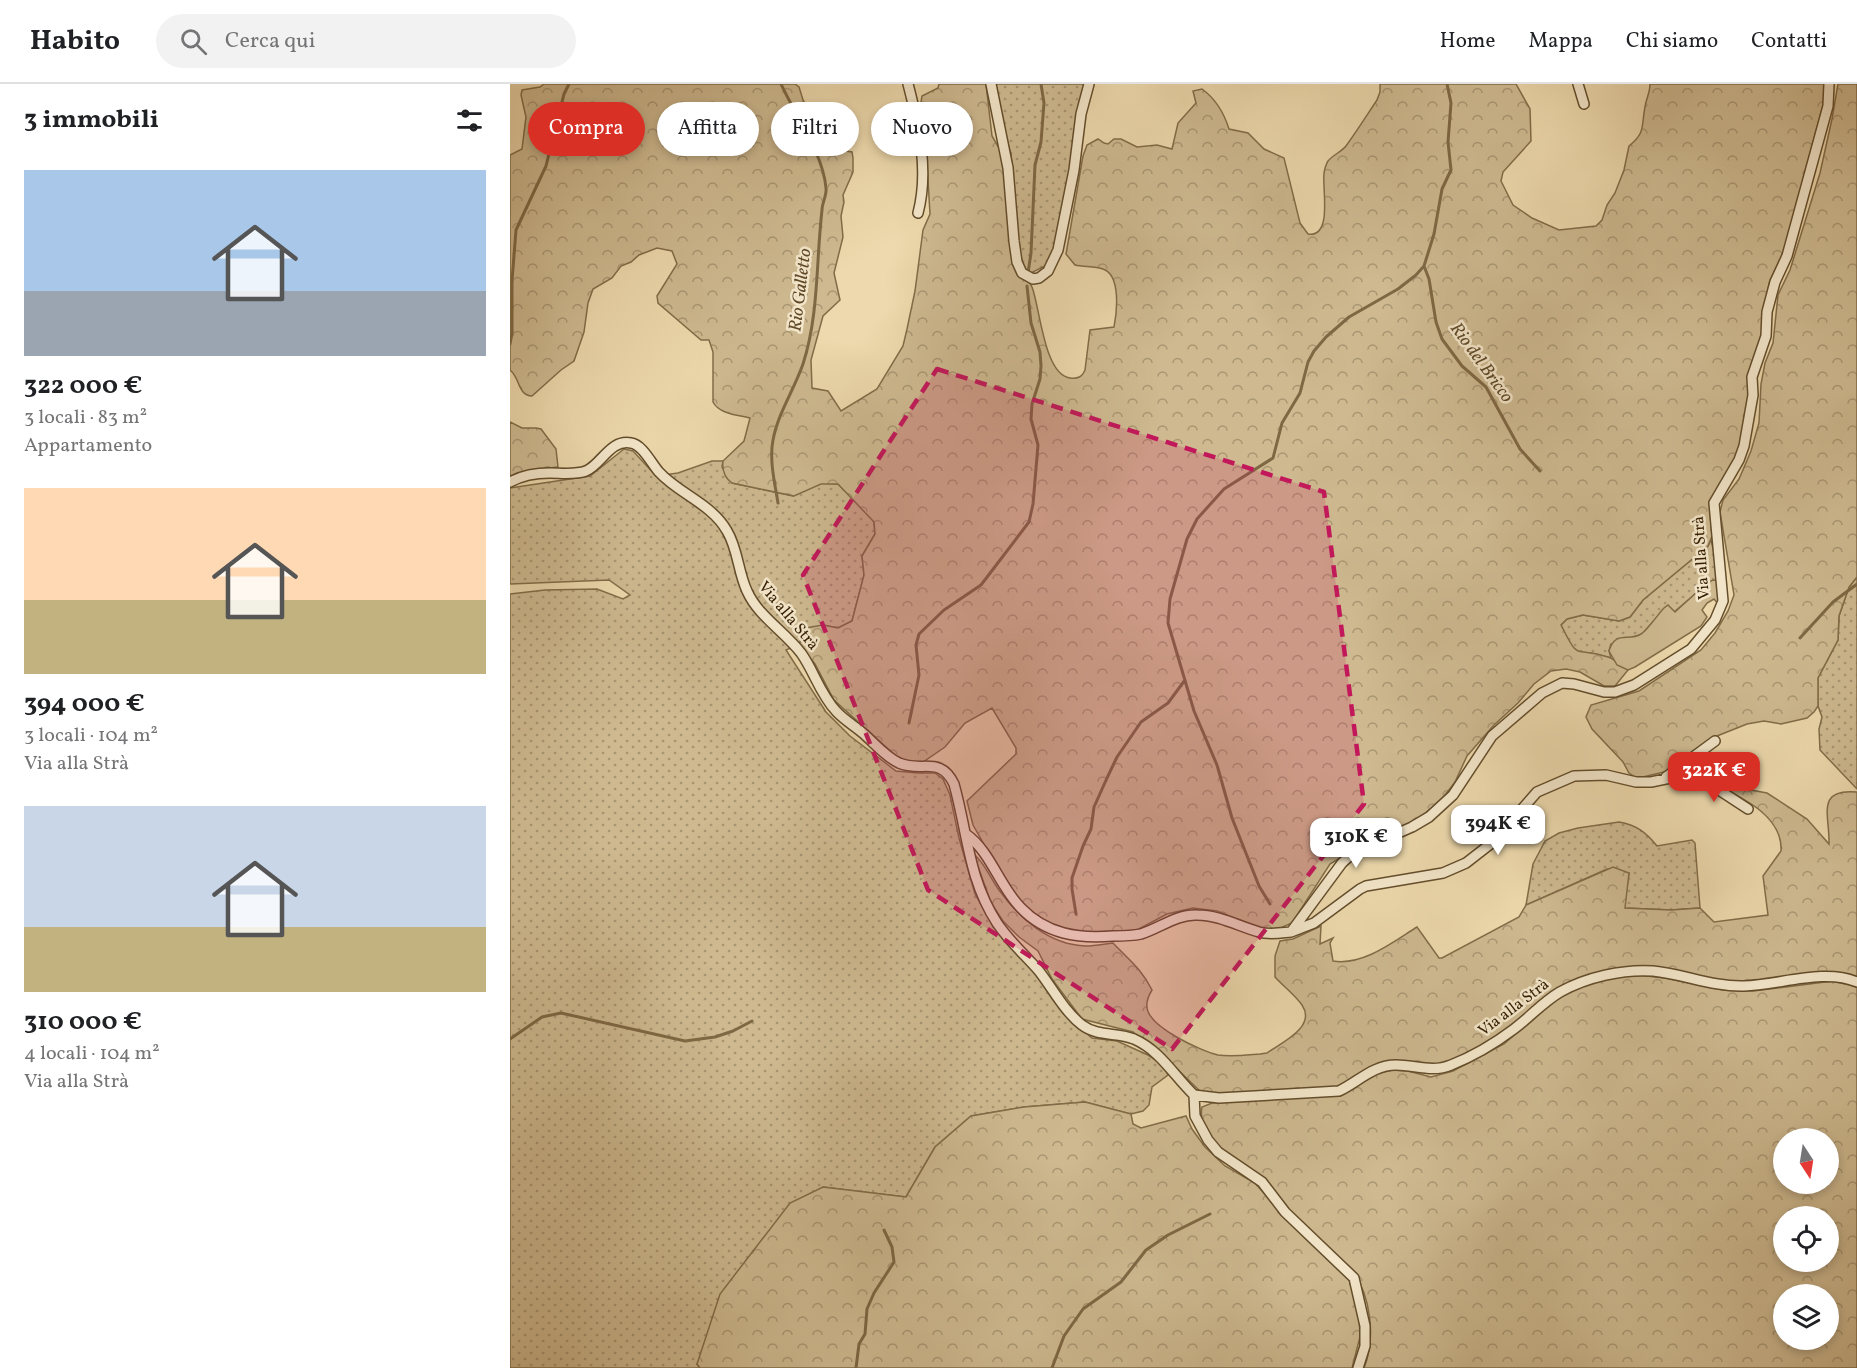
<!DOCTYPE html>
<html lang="it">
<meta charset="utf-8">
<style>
body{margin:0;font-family:Vollkorn,serif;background:#f2f2f2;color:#202124;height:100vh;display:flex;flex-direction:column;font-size:22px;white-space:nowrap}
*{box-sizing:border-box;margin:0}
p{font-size:20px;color:#757577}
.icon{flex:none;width:33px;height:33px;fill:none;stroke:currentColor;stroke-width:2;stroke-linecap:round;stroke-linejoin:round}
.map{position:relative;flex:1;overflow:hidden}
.panel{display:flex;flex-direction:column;background:#fff;width:510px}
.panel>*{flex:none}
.hud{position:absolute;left:18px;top:18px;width:570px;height:54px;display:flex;gap:12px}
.needle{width:39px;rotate:168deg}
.controls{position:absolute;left:1263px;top:1044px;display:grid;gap:12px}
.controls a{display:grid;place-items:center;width:66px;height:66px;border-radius:50%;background:#fff;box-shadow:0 3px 9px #0003;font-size:30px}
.price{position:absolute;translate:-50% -51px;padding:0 14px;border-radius:12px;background:#fff;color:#222;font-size:20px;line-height:39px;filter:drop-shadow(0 2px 3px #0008)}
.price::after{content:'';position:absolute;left:50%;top:36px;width:18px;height:14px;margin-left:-9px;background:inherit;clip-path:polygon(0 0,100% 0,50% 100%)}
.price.on{background:#d93025;color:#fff}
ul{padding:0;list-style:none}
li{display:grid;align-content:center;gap:12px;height:318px;padding:0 24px}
li span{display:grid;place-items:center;height:186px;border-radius:0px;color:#555}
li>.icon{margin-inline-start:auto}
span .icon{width:108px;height:108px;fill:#fffc;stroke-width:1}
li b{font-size:26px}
h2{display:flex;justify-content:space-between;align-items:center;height:72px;padding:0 24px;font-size:26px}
.pill{padding:0 21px;border-radius:27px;background:#fff;box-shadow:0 3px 9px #0003;font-size:21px;line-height:54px}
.pill.on{background:#d93025;color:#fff}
header{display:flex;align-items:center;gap:36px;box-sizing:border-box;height:84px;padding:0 30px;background:#fff;border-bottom:2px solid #e0e0e0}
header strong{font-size:28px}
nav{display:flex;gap:33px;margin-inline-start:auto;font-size:21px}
.search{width:420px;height:54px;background:#f2f2f2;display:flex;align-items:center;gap:15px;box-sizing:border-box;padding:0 21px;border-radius:33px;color:#757577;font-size:22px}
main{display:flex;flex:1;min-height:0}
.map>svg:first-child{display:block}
</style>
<header>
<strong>Habito</strong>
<div class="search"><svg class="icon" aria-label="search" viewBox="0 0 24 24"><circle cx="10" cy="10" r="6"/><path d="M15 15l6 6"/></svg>Cerca qui</div>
<nav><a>Home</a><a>Mappa</a><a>Chi siamo</a><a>Contatti</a></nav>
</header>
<main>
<section class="panel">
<h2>3 immobili<svg class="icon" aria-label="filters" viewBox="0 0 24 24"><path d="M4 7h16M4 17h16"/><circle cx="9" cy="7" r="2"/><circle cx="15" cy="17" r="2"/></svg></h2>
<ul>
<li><span style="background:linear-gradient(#a9c7e8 65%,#9aa5b1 0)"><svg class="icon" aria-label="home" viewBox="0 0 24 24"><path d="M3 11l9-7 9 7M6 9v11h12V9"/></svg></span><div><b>322 000 €</b><p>3 locali · 83 m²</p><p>Appartamento</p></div></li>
<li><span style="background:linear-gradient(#ffd9b3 60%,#c2b280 0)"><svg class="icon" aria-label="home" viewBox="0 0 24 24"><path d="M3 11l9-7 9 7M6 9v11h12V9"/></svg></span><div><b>394 000 €</b><p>3 locali · 104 m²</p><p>Via alla Strà</p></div></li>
<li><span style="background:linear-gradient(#c9d6e8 65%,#c2b280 0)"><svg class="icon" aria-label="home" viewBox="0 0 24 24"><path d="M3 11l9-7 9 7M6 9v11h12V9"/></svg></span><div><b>310 000 €</b><p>4 locali · 104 m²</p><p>Via alla Strà</p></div></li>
</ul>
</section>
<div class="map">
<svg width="1347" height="1284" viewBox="0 0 1347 1284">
<defs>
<pattern id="grass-dots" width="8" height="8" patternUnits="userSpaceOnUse" patternTransform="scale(1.5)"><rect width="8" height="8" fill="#ceb990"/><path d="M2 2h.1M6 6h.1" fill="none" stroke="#a89673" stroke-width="1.8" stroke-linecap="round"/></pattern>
<pattern id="forest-crowns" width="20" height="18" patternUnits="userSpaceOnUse" patternTransform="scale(1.5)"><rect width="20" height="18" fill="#ceb990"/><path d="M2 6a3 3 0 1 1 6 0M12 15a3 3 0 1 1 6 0" fill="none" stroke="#a89673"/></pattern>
</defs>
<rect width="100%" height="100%" fill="#edd9ad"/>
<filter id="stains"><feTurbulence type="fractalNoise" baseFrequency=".00333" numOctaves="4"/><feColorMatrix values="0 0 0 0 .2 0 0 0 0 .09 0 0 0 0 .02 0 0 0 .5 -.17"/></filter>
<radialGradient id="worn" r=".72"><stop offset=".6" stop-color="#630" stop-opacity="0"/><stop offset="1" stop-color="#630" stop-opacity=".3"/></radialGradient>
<path fill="url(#grass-dots)" stroke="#826c48" stroke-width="1.5" d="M 486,0 L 576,0 L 547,159 L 535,182 L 521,189 L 514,185 L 508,161 L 501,70 L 489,30 Z
M 114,365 L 123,367 L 146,392 L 168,389 L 202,377 L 213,377 L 212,383 L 222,399 L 283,412 L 311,399 L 328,400 L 361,433 L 364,438 L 365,450 L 352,472 L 354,491 L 342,537 L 328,544 L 313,541 L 289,560 L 276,566 L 316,628 L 340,652 L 386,687 L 408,689 L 425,689 L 433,695 L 440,711 L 449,754 L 465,810 L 481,838 L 495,858 L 518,880 L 534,900 L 553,929 L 582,954 L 607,957 L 638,971 L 652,980 L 658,991 L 642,1003 L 639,1021 L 633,1027 L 621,1030 L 575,1018 L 514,1023 L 461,1032 L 425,1063 L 396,1113 L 313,1103 L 187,1280 L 190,1284 L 0,1284 L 0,510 L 35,506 L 87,505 L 113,515 L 120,511 L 99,496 L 0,500 L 0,404 L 80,392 Z
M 1201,456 L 1211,497 L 1198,499 L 1164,528 L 1157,522 L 1131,551 L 1101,560 L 1099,567 L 1101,574 L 1081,569 L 1071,570 L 1063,566 L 1051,541 L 1057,535 L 1073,531 L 1109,537 L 1120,533 L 1133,516 L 1198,462 Z
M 1347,493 L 1347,705 L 1310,666 L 1309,645 L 1312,633 L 1308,622 L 1308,594 L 1328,556 L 1329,532 L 1339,503 Z
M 1109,738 C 1126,741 1136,748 1147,762 L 1182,756 L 1185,759 L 1190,824 L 1161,826 L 1114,824 L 1119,789 L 1097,785 L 1016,821 L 1023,780 L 1035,757 L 1049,749 L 1068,744 Z"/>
<path fill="url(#forest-crowns)" stroke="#826c48" stroke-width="1.5" fill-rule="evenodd" d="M 34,0 L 285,0 L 289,3 L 293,16 L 300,28 L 307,54 L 310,59 L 315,64 L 342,68 L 343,74 L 343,88 L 333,111 L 334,118 L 331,132 L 333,153 L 324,189 L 330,216 L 313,232 L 301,276 L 302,304 L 318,307 L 331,327 L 367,305 L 393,262 L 397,245 L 405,207 L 413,146 L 420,130 L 416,62 L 410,24 L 412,12 L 428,4 L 429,0 L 476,0 L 482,52 L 489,64 L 494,78 L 506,186 C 511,191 519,196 522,203 C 530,223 534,291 560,294 C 568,295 572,293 575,286 L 580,246 L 604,243 C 607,228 611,191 593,185 C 585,182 574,183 565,181 L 556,170 L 573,72 L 577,61 L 588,55 L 594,59 L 598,60 L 604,55 L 611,55 L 627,63 L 647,61 L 662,65 L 668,39 L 686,19 L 683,7 L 692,5 C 706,15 714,29 719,45 L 738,49 L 754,65 L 774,74 L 790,139 L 798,150 C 823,154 812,104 814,90 C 814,87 816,80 818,77 C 823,71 831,68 836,62 C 847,47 857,31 867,16 L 870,8 L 870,0 L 1006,0 L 1020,25 L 1021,57 L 993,88 L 991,97 L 1003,121 L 1022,134 L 1049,146 L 1086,142 L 1092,136 L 1097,121 L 1105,109 L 1114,86 L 1119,62 C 1136,48 1131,43 1135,23 C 1136,15 1140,9 1140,0 L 1315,0 L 1313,21 L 1273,171 L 1260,196 L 1253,227 L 1252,251 L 1230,361 L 1225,374 L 1199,418 L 1202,452 L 1198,462 L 1133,516 L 1120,533 L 1109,537 L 1073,531 L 1057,535 L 1051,541 C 1070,579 1063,562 1098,573 C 1105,575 1110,582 1118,586 L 1105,602 L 1094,602 L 1070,588 L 1056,585 L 1041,587 L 1024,600 L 1008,619 L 984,641 L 957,672 L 945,698 L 929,719 L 903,738 L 853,760 L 820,780 L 782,839 L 768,845 L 753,845 L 707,827 L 683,824 L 657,830 L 627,846 L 567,849 L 541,841 L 516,823 L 495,797 L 463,741 L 457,717 L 506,670 L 506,664 L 482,624 L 455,639 L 435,663 L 413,678 L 401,679 L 386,672 L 324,616 L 305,580 L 289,560 L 296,544 L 313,541 L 328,544 L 342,537 L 354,491 L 352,472 L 365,450 L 364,438 L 328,400 L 311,400 L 284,412 L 222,399 C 215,394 212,386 213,377 L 234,357 L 240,334 C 228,331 209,330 203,318 L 203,268 L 199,256 L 191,256 L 148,219 L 147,212 L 167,180 L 162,167 L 147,164 L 129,171 L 121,178 L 111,182 L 102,194 L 83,205 L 78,219 L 74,248 L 64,277 L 51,286 L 22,312 C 7,311 10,293 0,286 L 0,71 L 12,65 L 16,33 L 11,11 L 12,6 L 30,3 Z
M 1328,0 L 1347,0 L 1347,493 L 1339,503 L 1329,532 L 1328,556 L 1308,594 L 1308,622 L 1304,628 L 1297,634 L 1271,640 L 1254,637 L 1237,640 L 1207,652 L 1162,686 L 1133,693 L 1125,693 L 1119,689 L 1113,678 L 1082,645 L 1076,633 L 1081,621 L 1129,607 L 1191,566 L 1205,549 L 1218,527 L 1224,511 L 1210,428 L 1213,416 L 1229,395 L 1241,367 L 1249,339 L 1251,300 L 1255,279 L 1263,259 L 1268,211 L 1280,186 L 1310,89 L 1322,35 Z
M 0,338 L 12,344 L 26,344 L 31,345 L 46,365 L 48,383 L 22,386 L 0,395 Z
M 1203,699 L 1257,709 L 1297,735 L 1319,760 C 1320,732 1305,704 1347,708 L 1347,894 L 1327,888 L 1260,897 L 1215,899 L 1148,884 L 1082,890 L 1053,901 L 1040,910 L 1004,942 L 974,963 L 937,980 L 926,982 L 886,977 L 828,1004 L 709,1011 L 692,1009 L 663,981 L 623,948 L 572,935 L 542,895 L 528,867 L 509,853 L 493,837 L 481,819 L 466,777 L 466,772 C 476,782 481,795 489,806 C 509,834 539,861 576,862 C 585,862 594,860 603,859 C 618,875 632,885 642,906 C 639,911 636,917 637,923 C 638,943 691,967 708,971 C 721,973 737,971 750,970 L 757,969 C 771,959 807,943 792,921 C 785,911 773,902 765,893 L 765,872 L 770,857 L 783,855 L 811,842 L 810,860 L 823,854 L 820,859 L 823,877 C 853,882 883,858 907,843 L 929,874 L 932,874 L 1009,833 L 1016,821 L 1103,783 L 1119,789 L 1115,824 L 1161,826 L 1190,824 L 1204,838 L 1258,831 L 1253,792 L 1271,767 C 1273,731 1230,713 1203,699 Z
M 1127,891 L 1155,894 L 1213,906 L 1243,907 L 1323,897 L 1347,903 L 1347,1284 L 854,1284 C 866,1254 861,1212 842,1186 L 704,1060 C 697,1048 689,1037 692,1023 L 702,1019 L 831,1011 L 869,989 L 883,986 L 898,987 L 921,993 L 943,987 L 994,960 L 1044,916 L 1065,904 L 1096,895 ZM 1274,1054 L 1318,1054 L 1318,1100 L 1274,1100 ZM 1274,1132 L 1318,1132 L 1318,1178 L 1274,1178 ZM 1274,1210 L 1318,1210 L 1318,1256 L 1274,1256 Z
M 575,1018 L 621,1030 L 623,1040 L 631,1044 L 676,1032 L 682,1045 L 695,1063 L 715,1082 L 745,1099 L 781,1140 L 839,1196 L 849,1228 L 850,1253 L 842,1284 L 190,1284 L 187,1280 L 210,1210 L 280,1119 L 313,1103 L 396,1113 L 425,1063 L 461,1032 L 514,1023 Z"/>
<path fill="#ceb990" stroke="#826c48" stroke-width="1.5" d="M 1203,496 L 1211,497 L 1209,521 L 1204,515 L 1197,519 L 1192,526 L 1197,533 L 1191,542 L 1125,583 L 1118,586 L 1107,581 L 1099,567 C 1105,546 1118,558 1131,550 C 1137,547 1148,530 1154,524 L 1158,521 L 1165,528 L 1197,499 Z"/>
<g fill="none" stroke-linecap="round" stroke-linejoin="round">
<path stroke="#7e6844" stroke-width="3" d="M 937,0 L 941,19 L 938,58 L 941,86 L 932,105 L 924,150 L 914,182 L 919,195 L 926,238 L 932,255 L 952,282 L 976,303 L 1010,365 L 1030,387
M 518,189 L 521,169 L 525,81 L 531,58 L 534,19 L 531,0
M 0,260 L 2,249 L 2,197 L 6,146 L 36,82 L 54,10 L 59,0
M 268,419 C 265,400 259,376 263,356 C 268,329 284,306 293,280 C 309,231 306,177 312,126 C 312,119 317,111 316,104 C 313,69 285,31 271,0
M 1290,554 L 1323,518 L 1347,500
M 399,639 L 409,591 L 406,561 L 409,550 L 434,526 L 471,501 L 519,438 L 523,420 L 528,361 L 521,335 L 522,320 L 530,295 L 531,282 L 530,268 L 521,239 L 517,202
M 760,820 L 749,802 L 722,734 L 707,681 L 684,627 L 658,539 L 660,515 L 677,455 L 687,435 L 714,405 L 763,374 L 772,339 L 790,309 L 798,278 L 804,267 L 816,253 L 839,233 L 888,205 L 906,191 L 914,182
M 566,830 L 562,805 L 562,794 L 573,762 L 581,745 L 584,723 L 597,694 L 607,673 L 631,638 L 658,619 L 675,596
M 0,955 L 32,933 L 51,929 L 175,957 L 205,953 L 223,947 L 242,937
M 346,1284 L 349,1260 L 355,1250 L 357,1225 L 364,1209 L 384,1178 L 382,1163 L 374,1146
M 542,1284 L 554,1252 L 573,1225 L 611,1198 L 636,1166 L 658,1151 L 700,1130"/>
<defs>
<path id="street" d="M 398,0 C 409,42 419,87 408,129
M 481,0 L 498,84 L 504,157 L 507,178 L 512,189 L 523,195 L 529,194 L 538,187 L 548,166 L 564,86 L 571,30 L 579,0
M 1068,0 L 1074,20
M 0,398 C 11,392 27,389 40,389 C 51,389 65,391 76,387 C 92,380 100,355 121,359 C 133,361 141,379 149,388 C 169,410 202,420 217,447 C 228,465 228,488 237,507 C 248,532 274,547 291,569 C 304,587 310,610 326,627 C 334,636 345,642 354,650 C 365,660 376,673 389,679 C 412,689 430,671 444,700 C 458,750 458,794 487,839 C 499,857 515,871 529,887 C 543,905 554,927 572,941 C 588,953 607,948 624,955 C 651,967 664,992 684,1011 L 709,1014 L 829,1007 C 848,998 863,981 886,981 C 905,981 922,989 941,981 C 964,972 984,960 1004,945 C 1020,933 1033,918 1050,908 C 1077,893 1113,885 1143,887 C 1174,890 1203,903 1234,902 C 1269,901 1315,884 1347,898
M 1156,693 L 1205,657
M 456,750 C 481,768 489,802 511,824 C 536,850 568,855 603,852 C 612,852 622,852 631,850 C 650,844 667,830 687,831 C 709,831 728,842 749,848 C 759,851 770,849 781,848 L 832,779 L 843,769 L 902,743 L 919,733 L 943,711 L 982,652 L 1032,609 L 1052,599 L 1064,600 L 1094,608 L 1105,608 L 1124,601 L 1181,565 L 1205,536 L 1213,517 L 1204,419 L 1229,376 L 1234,362 L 1243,311 L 1242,293 L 1256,252 L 1257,228 L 1265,198 L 1277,172 L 1318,22 L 1319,0
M 781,848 L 804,839 L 850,805 L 856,802 L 933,789 L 956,779 L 983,758 L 1027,708 L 1064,692 L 1096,691 L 1126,698 L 1141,698 L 1170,692 L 1186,691 L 1238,725
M 684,1011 L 685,1032 L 698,1056 L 708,1068 L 752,1098 L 775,1128 L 844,1194 L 855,1242 L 855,1262 L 848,1284"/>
</defs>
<use href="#street" stroke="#634d2b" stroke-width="12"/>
<use href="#street" stroke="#f3e6ca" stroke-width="9"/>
</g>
<path fill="#c2185b" fill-opacity="0.2" stroke="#c2185b" stroke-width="4.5" stroke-dasharray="12 8" stroke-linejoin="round" d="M 427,285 L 814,408 L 854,720 L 662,965 L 418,806 L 293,491 Z"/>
<g text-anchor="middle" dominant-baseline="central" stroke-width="5" stroke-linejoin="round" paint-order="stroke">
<g font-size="16" fill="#351e00" stroke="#f3e6ca">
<text transform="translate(1192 474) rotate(-94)">Via alla Strà</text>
<text transform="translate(278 532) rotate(50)">Via alla Strà</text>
<text transform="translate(1004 924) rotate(-37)">Via alla Strà</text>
</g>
<g font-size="18" font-style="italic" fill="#5f4928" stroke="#f3e6ca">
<text transform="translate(291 206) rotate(-83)">Rio Galletto</text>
<text transform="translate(971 279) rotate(54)">Rio del Bricco</text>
</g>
</g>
<rect width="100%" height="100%" filter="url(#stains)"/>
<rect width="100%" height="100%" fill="url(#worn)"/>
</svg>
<div class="controls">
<a><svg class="needle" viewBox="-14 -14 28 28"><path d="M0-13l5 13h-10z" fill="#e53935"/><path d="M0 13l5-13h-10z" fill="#757577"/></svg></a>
<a><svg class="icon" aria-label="locate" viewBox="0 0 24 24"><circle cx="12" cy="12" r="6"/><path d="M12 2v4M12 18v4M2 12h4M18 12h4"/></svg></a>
<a><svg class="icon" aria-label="layers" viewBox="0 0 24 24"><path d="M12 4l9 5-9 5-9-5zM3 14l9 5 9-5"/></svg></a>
</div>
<b class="price on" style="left:1204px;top:719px">322K €</b>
<b class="price" style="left:988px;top:772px">394K €</b>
<b class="price" style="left:846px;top:785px">310K €</b>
<div class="hud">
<a class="pill on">Compra</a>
<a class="pill">Affitta</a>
<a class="pill">Filtri</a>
<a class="pill">Nuovo</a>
</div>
</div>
</main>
